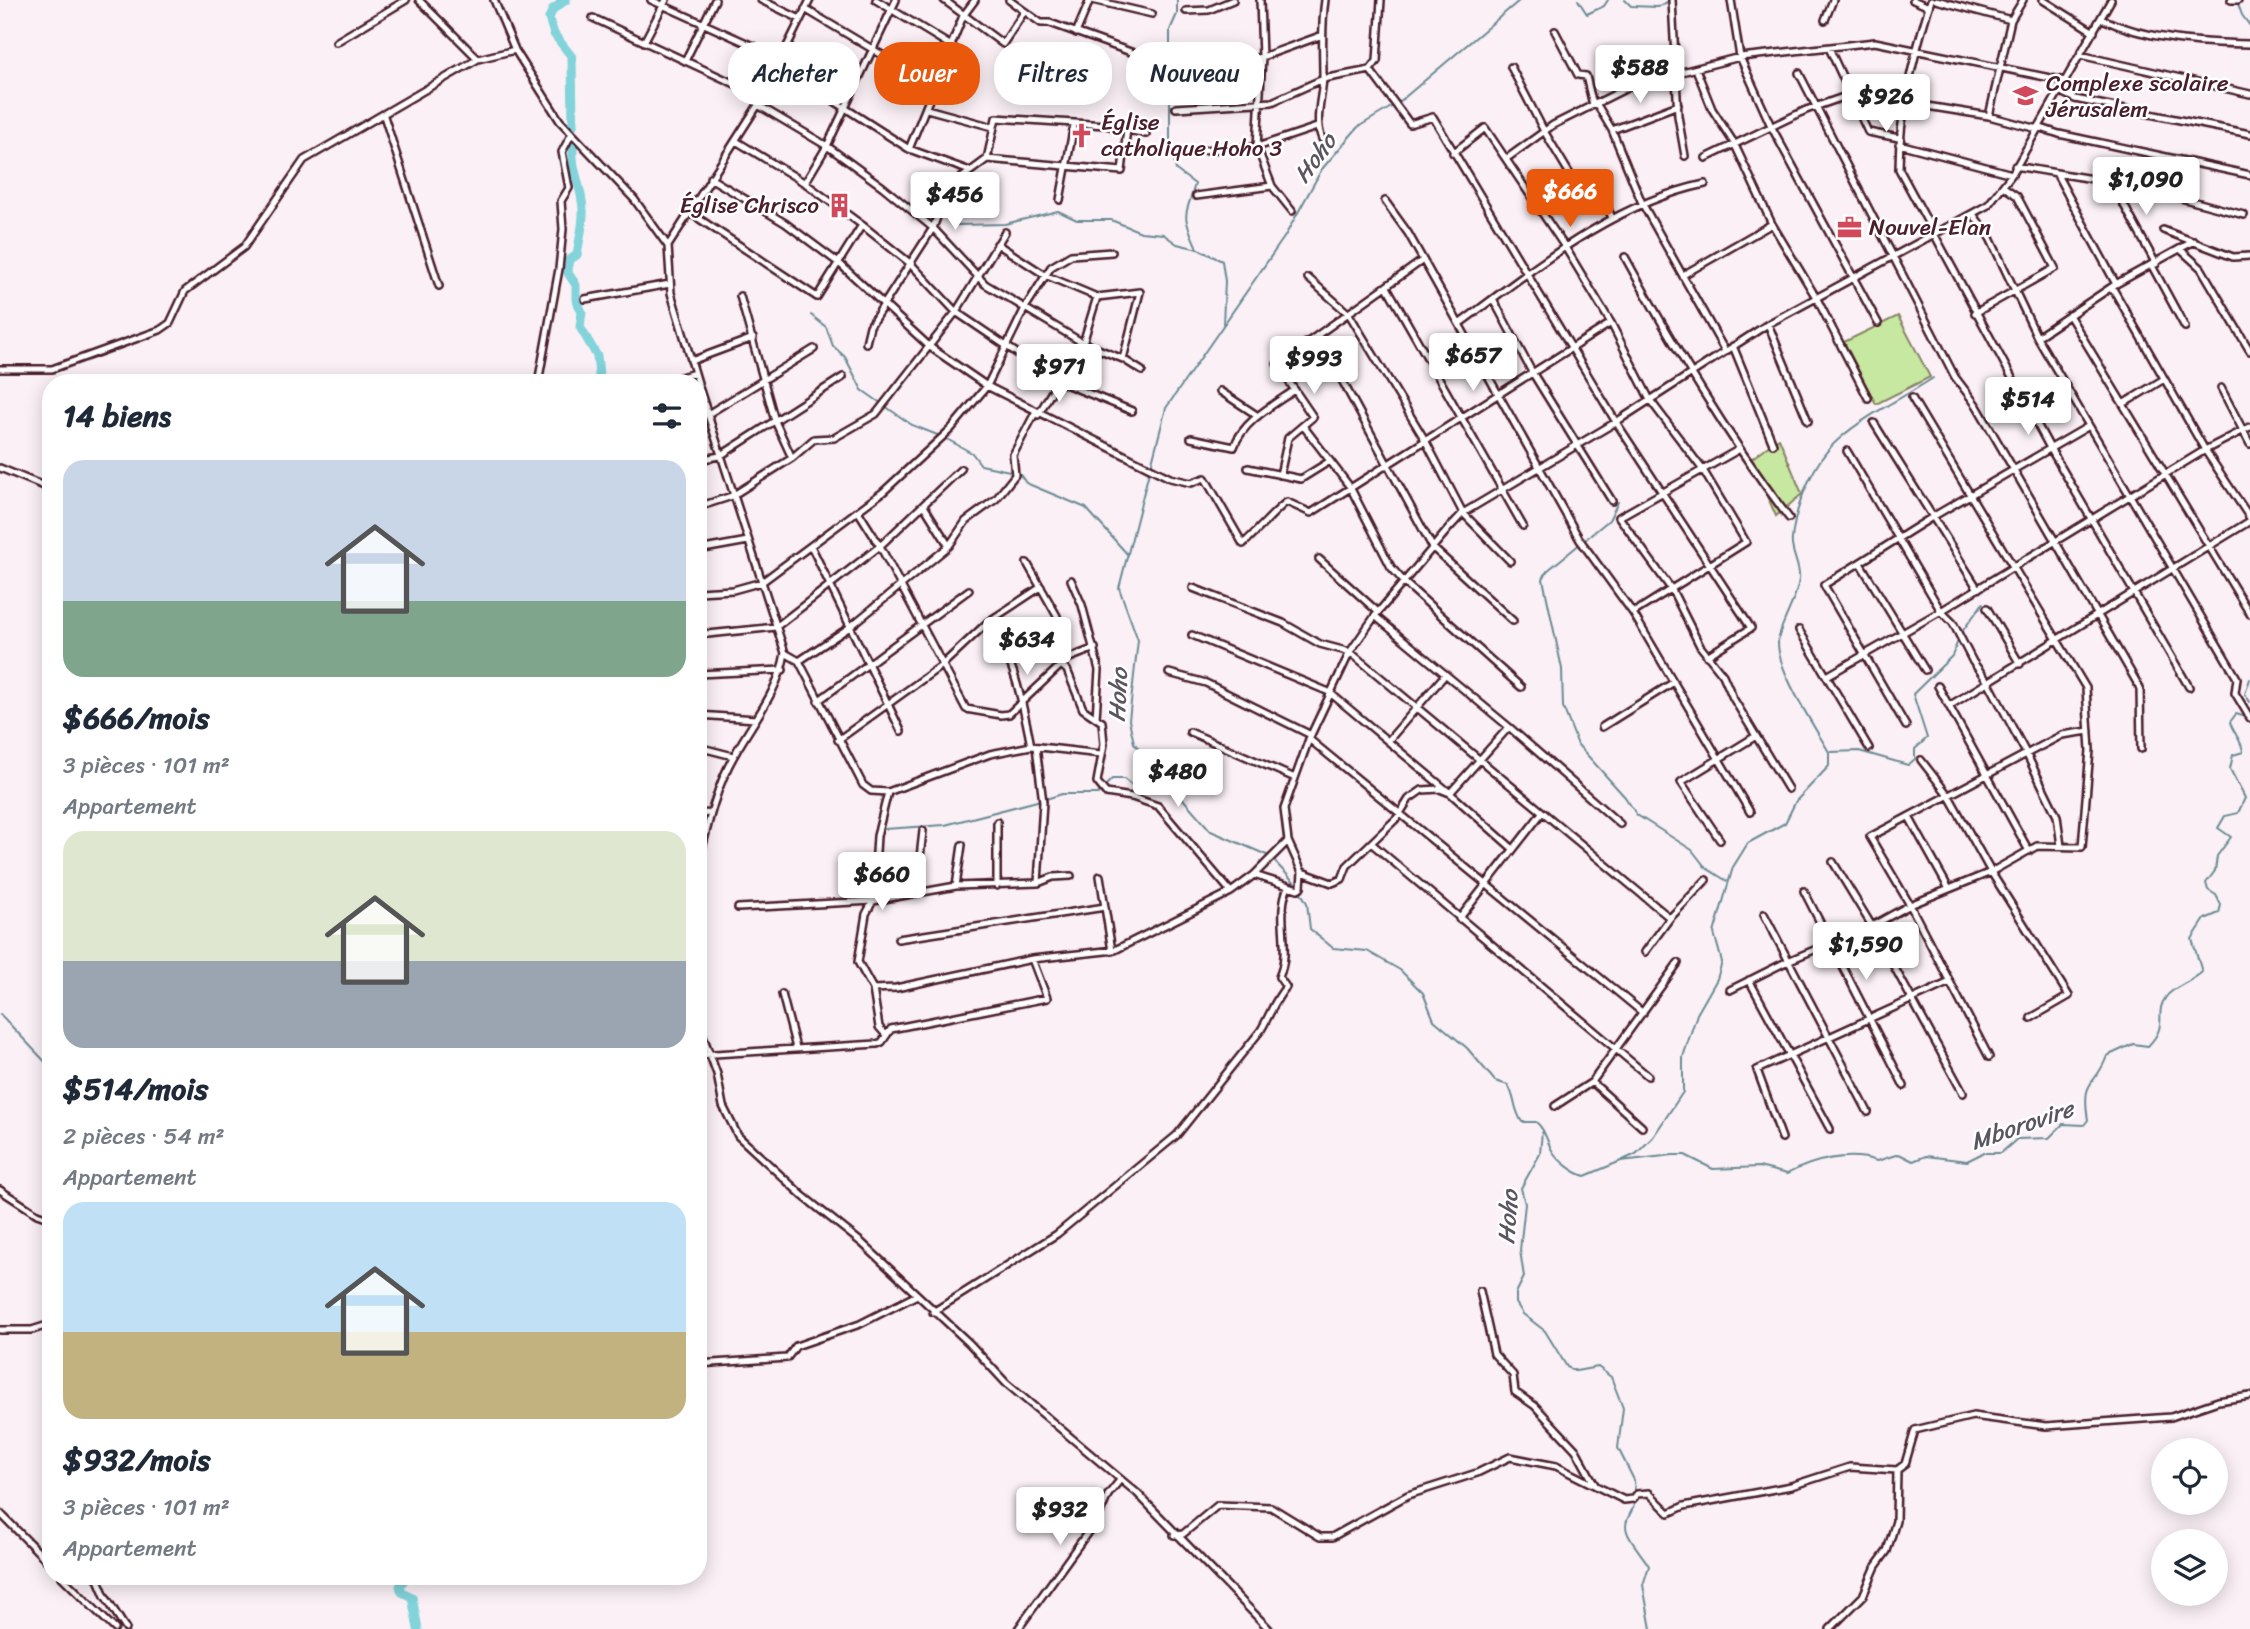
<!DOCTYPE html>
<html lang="fr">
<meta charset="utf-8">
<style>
body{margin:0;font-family:Sriracha,sans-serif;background:#f2f2f3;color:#1f2937;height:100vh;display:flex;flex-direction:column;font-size:26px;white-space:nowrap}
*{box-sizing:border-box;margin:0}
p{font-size:23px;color:#747a83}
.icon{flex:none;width:38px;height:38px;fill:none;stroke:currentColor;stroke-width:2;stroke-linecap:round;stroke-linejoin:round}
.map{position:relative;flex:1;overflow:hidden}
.drawer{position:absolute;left:42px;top:374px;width:665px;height:1211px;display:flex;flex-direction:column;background:#fff;border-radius:28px;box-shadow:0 4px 18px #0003}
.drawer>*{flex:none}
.banner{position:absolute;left:728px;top:42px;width:665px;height:63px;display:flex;gap:14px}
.fabs{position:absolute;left:2151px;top:1438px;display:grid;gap:14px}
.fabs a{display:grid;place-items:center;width:77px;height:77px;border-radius:50%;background:#fff;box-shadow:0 4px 18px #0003;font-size:35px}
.price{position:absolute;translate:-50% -60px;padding:0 16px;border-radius:7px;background:#fff;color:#222;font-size:23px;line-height:46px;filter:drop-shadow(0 2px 4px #0008)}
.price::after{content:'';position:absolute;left:50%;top:42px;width:21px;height:16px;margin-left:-10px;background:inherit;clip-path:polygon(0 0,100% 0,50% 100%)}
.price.active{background:#ea580c;color:#fff}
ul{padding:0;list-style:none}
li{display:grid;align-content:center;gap:14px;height:371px;padding:0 21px}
li span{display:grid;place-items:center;height:217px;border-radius:21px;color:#555}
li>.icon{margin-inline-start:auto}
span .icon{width:126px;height:126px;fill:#fffc;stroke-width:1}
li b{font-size:30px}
h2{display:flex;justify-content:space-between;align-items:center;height:84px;padding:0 21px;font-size:30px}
.chip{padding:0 24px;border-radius:28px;background:#fff;box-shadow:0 4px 18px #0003;font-size:24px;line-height:63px}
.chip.active{background:#ea580c;color:#fff}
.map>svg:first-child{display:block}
</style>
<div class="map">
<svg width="2250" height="1629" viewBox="0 0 2250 1629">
<rect width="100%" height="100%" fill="#faf0f6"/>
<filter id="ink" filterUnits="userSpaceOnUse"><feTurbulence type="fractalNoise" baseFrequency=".0143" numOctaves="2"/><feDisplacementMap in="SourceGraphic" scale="14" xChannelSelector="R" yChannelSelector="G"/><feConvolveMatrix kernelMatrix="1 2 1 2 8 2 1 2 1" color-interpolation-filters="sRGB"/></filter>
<g filter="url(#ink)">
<path fill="#c7e8a1" stroke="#888466" stroke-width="2" d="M 1898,316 L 1930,377 L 1876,404 L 1844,342 Z
M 1779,438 L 1802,494 L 1776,516 L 1751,459 Z"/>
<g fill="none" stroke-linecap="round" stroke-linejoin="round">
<path stroke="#6c8b94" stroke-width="2" d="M 558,0 L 559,4
M 1177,0 L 1177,14 L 1170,30 L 1170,141 L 1176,170 L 1195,184 C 1185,219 1181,212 1197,248
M 1578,0 L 1587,14 L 1604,6 L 1608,0
M 1625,0 L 1631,6 L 1658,7 L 1669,1
M 2237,1 L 2242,15 L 2250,26
M 1398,103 L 1520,0
M 956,225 L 1005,224 L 1058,211 L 1077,220 L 1111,220 L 1141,232 L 1163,234 L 1177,244 L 1198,249 L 1222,261 L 1225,281 L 1223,324
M 811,315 L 826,327 L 833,346 L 845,357 L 862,390 L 912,425 L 940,436
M 945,438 L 972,453 L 981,465 L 1019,473 L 1026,483 L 1086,508 L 1128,555
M 1151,466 L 1166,408 L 1285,236 L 1322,169 L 1358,127 L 1393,106
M 1149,472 L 1119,588 L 1138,640 L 1129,720 L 1134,743 L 1211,831 L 1269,856
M 1618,502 L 1609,520 L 1547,571 L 1543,579 L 1562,669 L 1563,707 L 1578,745 L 1625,797 L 1637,815 L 1692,850 L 1706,868 L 1727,881
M 1961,633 L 1983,603
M 2250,679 L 2245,694 L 2250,702
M 1831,752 L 1859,751 L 1908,765 L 1915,759 L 1915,749 L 1927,738 L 1913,694 L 1952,656 L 1959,638
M 1105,786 L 1112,779 L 1124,779 L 1136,789 L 1146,788 L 1161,775
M 1046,799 L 1062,794 L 1098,794 L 1101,790
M 884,829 L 945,825 L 1041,800
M 1273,860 L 1298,886
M 1300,891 L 1307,903 L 1310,929 L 1333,948 L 1367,951 L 1400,970 L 1423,993 L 1434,1020 L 1467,1048 L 1495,1081 L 1508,1085 C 1515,1097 1514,1110 1522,1122 L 1536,1122 C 1546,1130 1546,1141 1553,1152 C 1560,1162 1574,1173 1585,1176 L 1621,1161 L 1673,1155 L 1685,1155 L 1713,1169 L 1759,1167 L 1787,1174 C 1812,1160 1850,1151 1877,1161 L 1899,1154 L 1913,1161 L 1926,1156 L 1967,1161 L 1983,1153 L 2001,1153 L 2017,1139 L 2049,1138 L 2063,1124 L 2084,1125 L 2088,1120 C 2081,1076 2095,1089 2107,1056 L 2133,1044 L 2148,1046 C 2170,1024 2153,1014 2166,997 C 2173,987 2190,983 2202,972 L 2192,939 L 2205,919 L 2219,913 L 2221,905 L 2216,895 L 2208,890 L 2206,883 L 2215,871 L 2217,856 L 2231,837 L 2218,828 L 2225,816 L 2238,813 L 2245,798 L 2230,769 L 2233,755 L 2243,752 C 2242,740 2233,733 2230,722 L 2236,714 L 2246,717
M 0,1014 L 51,1068
M 1542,1131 L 1540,1154 L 1521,1188 L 1525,1204 L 1520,1250 L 1524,1277 L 1516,1293 L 1516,1303 L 1523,1314 L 1545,1331 L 1567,1367 L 1576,1371 L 1598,1367 L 1611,1377 L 1623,1408 L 1618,1448 L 1634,1480 L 1635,1494
M 1623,1160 L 1636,1154 L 1653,1137 L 1683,1092 L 1683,1057 L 1697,1014 L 1717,979 L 1722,962 L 1714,933 L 1733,867 L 1748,843 L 1785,823 L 1796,801 L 1829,766 L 1829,752 C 1815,727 1771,663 1779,636 C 1784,617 1796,600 1799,580 C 1801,566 1790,552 1792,539 C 1795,507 1813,461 1839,439 C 1866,415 1903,398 1933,378
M 1635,1499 C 1635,1510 1626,1516 1626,1526 C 1626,1538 1643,1555 1649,1566 L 1643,1585 L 1651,1629"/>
<path stroke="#82d3da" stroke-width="9" d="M 566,0 L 553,9 L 549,18 L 554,34 L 572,57 L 573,126
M 574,143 C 569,166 582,186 583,209 C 584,224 579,240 577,255 L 569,260 L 568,273 L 576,285 L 576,299 L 582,312 L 580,327 L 597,356 L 600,383
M 406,1577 L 400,1586 L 402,1592 L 412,1597 L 418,1629"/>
<defs>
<path id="minor" d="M 419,0 L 478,59
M 494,0 L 515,50 L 560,121 L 634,199 L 668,246 L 671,293 L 698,383
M 651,0 L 782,59
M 761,0 L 800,19
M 876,0 L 953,47
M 944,0 L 1003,44 L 1024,12
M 1009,0 L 1041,23 L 1050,23 L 1153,60
M 1092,0 L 1152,14
M 1260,0 L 1262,57 L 1257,147 L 1272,186 L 1292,211
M 1672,0 L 1678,116 L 1685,156
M 1731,0 L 1740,57 L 1771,126 L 1878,323
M 1913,0 L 1929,7
M 1931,0 C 1914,55 1899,112 1899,169 L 2050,448 L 2189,687
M 1936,0 L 2011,20
M 2043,0 L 2094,32
M 2231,0 L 2238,0
M 805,9 L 936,87
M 1186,11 L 1209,10 L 1233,0
M 593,18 L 763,97
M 2102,19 C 2148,40 2200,43 2250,44
M 1825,20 L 1833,0
M 1555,31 L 1578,75 L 1586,76 L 1593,105
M 1076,33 L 1090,0
M 336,42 L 406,0
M 644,42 L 666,0
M 1829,48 L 1868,132 L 1899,138
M 2080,55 L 2250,94
M 685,61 L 715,0
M 778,65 L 909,149 L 970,171
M 1208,66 L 1262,57 L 1320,36
M 1511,67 L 1544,131 L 1577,186
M 1696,69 L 1712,109 L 1734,143 L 1772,224 L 1817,299 L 1868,398
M 1370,70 L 1377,61 L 1381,0
M 1799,73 L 1955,377 L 1977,406 L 2140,688 L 2141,749
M 2059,91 L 2075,99 L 2250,134
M 1596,103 L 1612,130 L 1642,203 L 1725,351
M 758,105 L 827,146 L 883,187 L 933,228 L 985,284 L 1083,343 L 1123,359 L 1142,371
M 1176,108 L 1272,102 L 1323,79 L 1370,70 L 1410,124 L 1433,117 L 1616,422 L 1751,628 L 1707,656
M 927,109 L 993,127
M 384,116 L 439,286
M 1989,116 L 2011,20 L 2023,0
M 2038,127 L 2059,134 L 2250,175
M 1612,130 L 1678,105
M 1322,139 C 1314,119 1322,99 1323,78 C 1323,51 1321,27 1325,0
M 736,141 L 805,183 L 862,225 L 911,264 L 956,312 L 1058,381 L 1132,411
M 1899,144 L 2012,174
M 909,149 L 963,16 L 975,0
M 1201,150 L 1257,147 L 1317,127
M 1453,153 L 1485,128 L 1565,247 L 1611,323 L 1650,400 L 1703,470 L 1746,542 L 1633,613
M 1706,158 L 1806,110 L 1852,94 L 1989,116 L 2037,129
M 987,159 L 1122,171 L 1127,129
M 1506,159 L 1553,125 L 1635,84 L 1740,57 L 1875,42 L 2065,81
M 2015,166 L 2140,187 L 2244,215
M 2056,173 L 2116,284
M 710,178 L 785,223 L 840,264 L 930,347 L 987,386 L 1170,478 L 1191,483 L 1205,478 L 1243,544 C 1253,536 1281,504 1287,502 L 1311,513 L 1611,323
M 805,183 L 827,146 L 896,0
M 2112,183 L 2156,264
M 1196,196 L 1272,186
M 1060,200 L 1074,125
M 1385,201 L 1408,233 L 1580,540 L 1633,613 L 1750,812
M 1536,207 L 1594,177 L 1612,218
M 689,212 L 817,297 L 862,225
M 1973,214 L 1990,238 L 2037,337 L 2237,678 L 2235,693 L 2250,718
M 2163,230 L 2233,257 L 2250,256
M 997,244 L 1045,275 L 1097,297 L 1140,292 L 1123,359
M 668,246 L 758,105 L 810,0
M 2181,250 L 2201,268 L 2250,351
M 1625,257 C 1676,350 1725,433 1789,518
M 2152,266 L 2185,327
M 1683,275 L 1772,224
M 1308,278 L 1349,314 L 1425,440 L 1463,513 L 1510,561
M 1387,287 L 1523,526
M 2112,287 L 2205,450 L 2250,518
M 740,296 L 775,421 L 792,458
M 585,299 L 670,284
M 1493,299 L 1532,372 L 1612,501
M 1975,313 L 2055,268 L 2017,196 L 2004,187
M 2069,315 L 2250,614
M 1459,324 C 1535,268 1611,204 1705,184
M 1768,324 L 1808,421
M 1318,336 L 1433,548 L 1513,621
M 2037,337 L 2116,284 L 2194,241
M 866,343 L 870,326 L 933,228 L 948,188 L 987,159 L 996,118 L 1106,125 L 1146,134
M 1083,343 L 1097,297
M 1733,346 L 1773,444
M 691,361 L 753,338
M 0,369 L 52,369 L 160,330 L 170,323 L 185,291 L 244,247 L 304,160 L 478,59 L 515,50
M 538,383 L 559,269 L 563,229 L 561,201 L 569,188 L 562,152 L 571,135
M 659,383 L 695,373
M 698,384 L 785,653 C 779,691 753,721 735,754 C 715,788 707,828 698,866
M 2221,388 L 2250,444
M 1220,391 L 1258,416
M 2123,404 L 2164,379
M 1038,415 L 1058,381
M 698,416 L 708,414 L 814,349
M 1874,423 L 1978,589
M 1304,427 L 1350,487 L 1391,567 L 1405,583 L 1521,687
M 1191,438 L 1234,447 C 1243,421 1273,405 1295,390
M 1738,450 L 1619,517 L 1672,590 L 1700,646 L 1723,675 L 1733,698 L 1788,789
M 1847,451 L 1941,611 L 1953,623 L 1973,662 L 1989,683 L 2027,755 L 2057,816 L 2061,846
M 698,460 L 720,456 L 843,377
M 0,468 L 51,489
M 1248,468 L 1301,479 L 1330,461
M 1280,475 L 1288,438 L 1313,417 L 1277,364 L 1423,260
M 924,506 L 949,546
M 698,507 L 732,496 L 792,458 L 814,439 L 834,438 L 876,414 L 956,312 L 1005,232
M 858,511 L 880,546 L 966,709 L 1001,715 L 1009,714 L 1061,665 L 1067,670 L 1083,709 L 1102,722 L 1104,744 L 1097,782 L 1106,793 L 1132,797 L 1158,806 L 1231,892
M 812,548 L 901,731
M 698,550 L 748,541
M 1319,559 L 1378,612
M 1027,563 L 1057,616
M 1860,563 L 1925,670
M 1071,580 L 1082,605 L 1099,670 L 1096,718
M 1193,588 L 1283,623 L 1320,644 L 1350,652 L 1670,918
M 698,592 L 733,590 L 762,582 L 883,492 L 951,429 L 987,386 L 1025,308 L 1051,267 L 1071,255 L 1112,252
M 1987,608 L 2020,664
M 1375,616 L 1509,727 L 1620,824
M 988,622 C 1014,656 1023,705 1031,746
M 1799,630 L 1869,748
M 698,635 L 776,627 L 880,546 L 961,469
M 1192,635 L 1329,692 L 1450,793 L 1509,727
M 785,653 L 799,661 L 863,785 L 871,791 L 888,792 L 990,754 L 1031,746 L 1101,754
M 799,661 L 850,627 L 949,546 L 966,521 L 996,499 L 1015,475 L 1013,455 L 1035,413
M 1061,665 L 1067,659 L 1095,648
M 1169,673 L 1206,683 L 1311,735
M 698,674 L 783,670
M 1827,676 L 1941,611 L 2205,450 L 2250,427
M 1938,686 L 2029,851
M 818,701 L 969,590
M 1949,706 L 2250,521
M 698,715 L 756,719
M 1906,726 L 1824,585 L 1934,516 L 2089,426
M 1602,727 L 1674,682
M 1190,732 L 1295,778
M 1309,739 L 1643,1013
M 838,740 L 941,666 L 988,622 L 1041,587
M 1388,741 L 1444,676
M 698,747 L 733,756
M 1036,747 L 1043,802 L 1038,883
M 1921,760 L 1949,796 L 1991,872 L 2069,996 L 2031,1018
M 698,814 L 710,813
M 1909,817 L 1949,889
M 997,822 L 997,886
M 1720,840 L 1681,782 L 1756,736
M 1371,843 L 1648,1076
M 1833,862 L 1872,926 L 1963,1093
M 1302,872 L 1332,883 L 1342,879 L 1347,866 L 1397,818 L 1409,799 L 1422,790 L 1440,789 L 1450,793 L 1512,848
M 1254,875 L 1298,889 L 1301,887 L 1302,872 L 1288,841 L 1284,809 L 1309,739 L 1350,652 L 1375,616 L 1450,527 L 1463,513 L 1616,422 L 1768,324 L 1988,205 L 2012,174 L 2111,0
M 1100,876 L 1112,951
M 956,886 L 962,845
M 1804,891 L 1904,1086
M 916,892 L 923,831
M 738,908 L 873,901 L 956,886 L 1038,883 L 1053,877 L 1071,876
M 1764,914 L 1868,1112
M 1459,919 L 1541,814
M 898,939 L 1105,907
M 1645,952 L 1670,918 L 1706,880
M 1749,980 L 1830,1129
M 873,989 L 896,988 L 1032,959 L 1115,950 L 1231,892 L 1254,875 L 1288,841
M 1730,990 L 1790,960 L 1872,926 L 1910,905 L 1991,872 L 2037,846 L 2082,847 L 2090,750 L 2086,688 L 1912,398
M 782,994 L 796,1048
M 698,1022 L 717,1074 L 723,1106 L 738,1136 L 803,1196 L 862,1243 L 969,1343 L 1006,1383 L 1137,1493 L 1269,1629
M 886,1035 L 879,1027 L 873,989 L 858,962 L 866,914 L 873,901 L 877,836 L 888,792
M 698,1055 L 877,1044 L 882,1042 L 891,1029 L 1047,998 L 1032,959
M 1989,1057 L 1910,905 L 1870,837 L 2062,735 L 2089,731
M 1592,1082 L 1642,1127
M 1555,1106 L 1592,1082 L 1678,963
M 1782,1138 L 1757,1070 L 1950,982
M 0,1190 L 37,1214 L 51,1219
M 1480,1291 L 1494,1354 L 1513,1375 L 1515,1392 L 1535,1406 L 1576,1450 L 1595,1485
M 933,1312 L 1057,1234 L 1177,1135 L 1261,1030 C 1270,1015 1275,999 1286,987 L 1279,977 C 1292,949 1275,915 1288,887
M 0,1330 L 32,1330 L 51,1324
M 698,1364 L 787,1358 L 796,1346 L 860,1324 L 917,1295
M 0,1513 L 51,1565
M 1174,1535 L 1183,1534 L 1218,1505 L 1271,1507 L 1320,1537 L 1332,1537 L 1408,1495 L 1477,1473 L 1510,1457 L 1556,1466 L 1624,1500 L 1633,1499 L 1637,1494 L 1649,1493 L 1669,1513 L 1684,1506 L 1791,1486 L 1850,1467 L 1897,1470 L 1905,1464 L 1915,1430 L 1973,1416 L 2046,1426 L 2171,1417 L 2218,1401 L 2250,1396
M 62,1577 L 115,1629
M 97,1577 L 105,1596 L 126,1629
M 1018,1629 L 1098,1518 L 1108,1495 L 1120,1480
M 1830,1629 L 1863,1596 L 1876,1566 L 1887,1551 L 1896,1521 L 1897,1470"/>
</defs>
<use href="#minor" stroke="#4a1f2b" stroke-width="10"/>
<use href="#minor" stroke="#fff" stroke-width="5"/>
</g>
</g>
<defs>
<symbol id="school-bare" viewBox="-9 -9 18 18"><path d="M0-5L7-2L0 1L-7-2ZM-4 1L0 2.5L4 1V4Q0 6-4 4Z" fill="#d1495b" stroke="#fff" stroke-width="2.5" paint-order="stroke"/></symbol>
<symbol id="church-bare" viewBox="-9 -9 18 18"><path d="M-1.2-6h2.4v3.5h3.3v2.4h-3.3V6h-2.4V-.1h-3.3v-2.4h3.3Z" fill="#d1495b" stroke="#fff" stroke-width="2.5" paint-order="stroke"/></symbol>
<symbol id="building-bare" viewBox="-9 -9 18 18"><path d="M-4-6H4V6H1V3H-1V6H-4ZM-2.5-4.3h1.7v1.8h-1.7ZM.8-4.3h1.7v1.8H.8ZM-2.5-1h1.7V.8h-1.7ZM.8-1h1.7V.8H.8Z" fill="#d1495b" stroke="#fff" stroke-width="2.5" paint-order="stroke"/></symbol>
<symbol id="office-bare" viewBox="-9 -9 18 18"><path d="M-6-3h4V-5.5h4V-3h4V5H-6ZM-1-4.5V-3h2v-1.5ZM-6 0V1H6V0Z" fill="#d1495b" stroke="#fff" stroke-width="2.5" paint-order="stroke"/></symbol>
</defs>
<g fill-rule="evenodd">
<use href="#school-bare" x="2008" y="78" width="35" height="35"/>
<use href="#church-bare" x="1064" y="118" width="35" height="35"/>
<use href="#building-bare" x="822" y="188" width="35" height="35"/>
<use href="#office-bare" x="1832" y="210" width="35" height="35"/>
</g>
<g text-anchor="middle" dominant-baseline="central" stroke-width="5" stroke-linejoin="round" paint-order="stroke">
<g font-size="23" fill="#4a1f2b" stroke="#fff" text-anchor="start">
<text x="2046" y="83">Complexe scolaire<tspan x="2046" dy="26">Jérusalem</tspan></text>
<text x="1101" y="122">Église<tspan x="1101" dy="26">catholique Hoho 3</tspan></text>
<text x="819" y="205" text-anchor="end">Église Chrisco</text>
<text x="1869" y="227">Nouvel-Elan</text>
</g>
<g font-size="24" font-style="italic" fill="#5b5560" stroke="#fff">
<text transform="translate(1315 158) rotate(-54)">Hoho</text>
<text transform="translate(1118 695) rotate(-87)">Hoho</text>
<text transform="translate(2022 1125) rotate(-19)">Mborovire</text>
<text transform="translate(1508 1217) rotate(-86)">Hoho</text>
</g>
</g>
</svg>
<div class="fabs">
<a><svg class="icon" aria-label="locate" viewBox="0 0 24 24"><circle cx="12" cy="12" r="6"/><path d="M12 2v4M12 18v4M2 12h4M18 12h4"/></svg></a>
<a><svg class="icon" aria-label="layers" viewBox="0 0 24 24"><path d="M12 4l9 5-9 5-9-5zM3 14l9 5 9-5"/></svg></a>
</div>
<b class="price" style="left:1640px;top:105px">$588</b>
<b class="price" style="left:1886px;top:134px">$926</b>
<b class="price" style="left:2146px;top:217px">$1,090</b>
<b class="price active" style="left:1570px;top:229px">$666</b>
<b class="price" style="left:955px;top:232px">$456</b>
<b class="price" style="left:1473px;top:393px">$657</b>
<b class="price" style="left:1314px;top:396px">$993</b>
<b class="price" style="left:1059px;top:404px">$971</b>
<b class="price" style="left:2028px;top:437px">$514</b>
<b class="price" style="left:1027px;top:677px">$634</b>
<b class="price" style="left:1178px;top:809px">$480</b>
<b class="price" style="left:882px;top:912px">$660</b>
<b class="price" style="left:1866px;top:982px">$1,590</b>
<b class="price" style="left:1060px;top:1547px">$932</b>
<div class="banner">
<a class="chip">Acheter</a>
<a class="chip active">Louer</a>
<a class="chip">Filtres</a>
<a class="chip">Nouveau</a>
</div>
<section class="drawer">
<h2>14 biens<svg class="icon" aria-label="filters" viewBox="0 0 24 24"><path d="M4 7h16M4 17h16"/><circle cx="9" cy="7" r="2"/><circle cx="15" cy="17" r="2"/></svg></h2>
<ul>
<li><span style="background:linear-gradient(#c9d6e8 65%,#7fa58c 0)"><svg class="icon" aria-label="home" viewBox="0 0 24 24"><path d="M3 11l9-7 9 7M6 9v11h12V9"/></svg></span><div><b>$666/mois</b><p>3 pièces · 101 m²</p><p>Appartement</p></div></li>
<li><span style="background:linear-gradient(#dfe7d0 60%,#9aa5b1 0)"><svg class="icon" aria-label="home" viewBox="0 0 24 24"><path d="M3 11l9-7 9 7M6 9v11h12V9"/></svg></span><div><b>$514/mois</b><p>2 pièces · 54 m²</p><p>Appartement</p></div></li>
<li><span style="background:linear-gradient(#bfe0f5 60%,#c2b280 0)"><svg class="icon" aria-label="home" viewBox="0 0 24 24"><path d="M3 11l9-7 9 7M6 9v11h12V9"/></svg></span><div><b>$932/mois</b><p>3 pièces · 101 m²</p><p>Appartement</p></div></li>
</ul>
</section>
</div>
